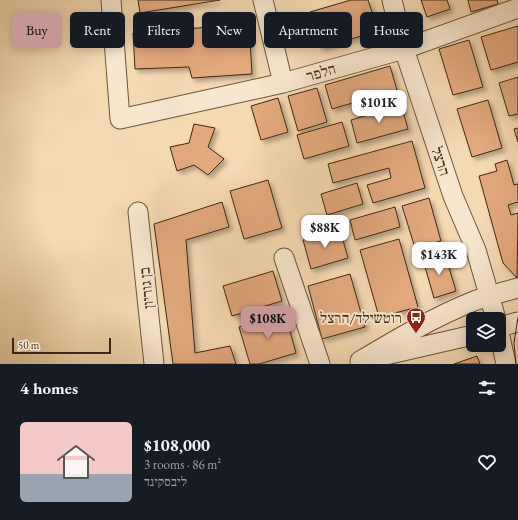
<!DOCTYPE html>
<meta charset="utf-8">
<style>
body{margin:0;font-family:"EB Garamond","Frank Ruhl Libre",serif;background:#20242c;color:#f1f3f6;height:100vh;display:flex;flex-direction:column;font-size:15px;white-space:nowrap}
*{box-sizing:border-box;margin:0}
p{font-size:13px;color:#9ea1a6}
.icon{flex:none;width:22px;height:22px;fill:none;stroke:currentColor;stroke-width:2;stroke-linecap:round;stroke-linejoin:round}
.map{position:relative;height:364px;overflow:hidden}
.panel{display:flex;flex-direction:column;background:#171b24;flex:1}
.panel>*{flex:none}
.top-card{position:absolute;left:12px;top:12px;width:494px;height:36px;display:flex;gap:8px}
.tools{position:absolute;left:466px;top:312px;display:grid;gap:8px}
.tools a{display:grid;place-items:center;width:40px;height:40px;border-radius:6px;background:#171b24;box-shadow:0 2px 10px #0003;font-size:20px}
.scale{position:absolute;left:12px;bottom:10px;width:99px;box-sizing:border-box;padding-left:4px;border:2px solid #3f2811;border-top:0;font-size:11px;line-height:14px;white-space:nowrap;color:#3f2811;-webkit-text-stroke:3px #f8e6ce;paint-order:stroke}
.price{position:absolute;translate:-50% -34px;padding:0 9px;border-radius:8px;background:#fff;color:#222;font-size:13px;line-height:26px;filter:drop-shadow(0 1px 2px #0008)}
.price::after{content:'';position:absolute;left:50%;top:24px;width:12px;height:9px;margin-left:-6px;background:inherit;clip-path:polygon(0 0,100% 0,50% 100%)}
.price.on{background:#c59692;color:#111}
ul{padding:0;list-style:none}
li{display:flex;align-items:center;gap:12px;height:100px;padding:0 20px}
li+li{border-top:1px solid #363941}
li span{display:grid;place-items:center;flex:none;width:112px;height:80px;border-radius:6px;color:#555}
li>.icon{margin-inline-start:auto}
span .icon{width:48px;height:48px;fill:#fffc;stroke-width:1}
li b{font-size:17px}
h2{display:flex;justify-content:space-between;align-items:center;height:48px;padding:0 20px;font-size:17px}
.tag{padding:0 14px;border-radius:6px;background:#171b24;box-shadow:0 2px 10px #0003;font-size:14px;line-height:36px}
.tag.on{background:#c59692;color:#111}
.map>svg:first-child{display:block}
</style>
<div class="map">
<svg width="518" height="364" viewBox="0 0 518 364">
<defs>
<filter id="shadow"><feDropShadow dx="3.5" dy="3.5" stdDeviation="2" flood-color="#0004"/></filter>
</defs>
<rect width="100%" height="100%" fill="#f5d9b3"/>
<filter id="stains"><feTurbulence type="fractalNoise" baseFrequency=".005" numOctaves="4"/><feColorMatrix values="0 0 0 0 .2 0 0 0 0 .09 0 0 0 0 .02 0 0 0 .5 -.17"/></filter>
<radialGradient id="worn" r=".72"><stop offset=".6" stop-color="#630" stop-opacity="0"/><stop offset="1" stop-color="#630" stop-opacity=".3"/></radialGradient>
<path fill="#e2a87e" stroke="#3f2811" filter="url(#shadow)" d="M 138,0 L 220,0 L 140,13 Z
M 351,0 L 368,0 L 378,31 L 321,48 L 310,12 Z
M 421,0 L 447,0 L 450,9 L 427,17 Z
M 468,0 L 497,0 L 498,4 L 471,12 Z
M 249,24 L 252,74 L 192,78 L 189,67 L 135,69 L 133,33 Z
M 518,26 L 518,62 L 491,70 L 481,37 Z
M 469,40 L 483,87 L 453,95 L 439,49 Z
M 390,66 L 397,90 L 332,109 L 325,85 Z
M 518,77 L 518,114 L 509,116 L 499,83 Z
M 317,88 L 327,122 L 298,131 L 288,96 Z
M 278,98 L 288,132 L 261,140 L 251,106 Z
M 488,100 L 502,148 L 472,157 L 457,109 Z
M 401,105 L 408,129 L 357,143 L 351,120 Z
M 342,122 L 349,146 L 304,159 L 297,135 Z
M 194,124 L 215,128 L 208,147 L 224,159 L 208,175 L 194,165 L 177,171 L 170,147 L 189,143 Z
M 518,128 L 518,142 L 514,129 Z
M 412,141 L 425,188 L 373,203 L 367,185 L 391,178 L 389,168 L 333,183 L 328,164 Z
M 507,160 L 514,185 L 518,184 L 518,202 L 508,205 L 511,215 L 518,213 L 517,278 L 503,263 L 479,176 L 497,171 L 495,164 Z
M 268,180 L 282,228 L 244,239 L 230,191 Z
M 357,183 L 363,204 L 327,215 L 321,194 Z
M 429,198 L 441,241 L 415,248 L 402,206 Z
M 222,202 L 229,227 L 186,240 L 195,353 L 230,346 L 236,364 L 173,364 L 154,224 Z
M 395,207 L 400,227 L 355,240 L 350,220 Z
M 340,230 L 348,258 L 311,269 L 303,240 Z
M 399,239 L 418,307 L 379,317 L 360,250 Z
M 445,254 L 456,291 L 434,298 L 423,260 Z
M 273,271 L 282,301 L 232,316 L 223,286 Z
M 350,274 L 365,327 L 322,339 L 308,286 Z
M 285,313 L 296,353 L 259,364 L 250,364 L 239,327 Z
M 477,356 L 480,364 L 454,364 Z"/>
<g fill="none" stroke-linecap="round" stroke-linejoin="round">
<defs>
<path id="minor" d="M 111,0 L 120,119 L 283,83 L 404,49 L 518,8
M 263,0 L 283,83
M 392,0 L 404,49 L 453,196 L 476,250 L 496,319
M 138,212 L 154,364
M 284,258 L 320,364
M 499,327 L 518,322
M 499,332 L 506,364
M 377,357 L 473,335
M 360,361 C 397,339 434,317 474,301 C 488,296 503,292 518,288"/>
</defs>
<use href="#minor" stroke="#6c543a" stroke-width="21"/>
<use href="#minor" stroke="#f8e6ce" stroke-width="19"/>
<path stroke="#3f2811" stroke-width="1" d="M 516,364 L 514,343 L 518,317"/>
</g>
<defs>
<symbol id="bus-pin" viewBox="-11 -11 22 30"><path d="M0 17L-7.5 6A9.5 9.5 0 1 1 7.5 6Z" fill="#8f2418" stroke="#f8e6ce"/><path d="M-5-6H5V4H4V6H2V4H-2V6H-4V4H-5ZM-3.5-4V0h7V-4ZM-3.5 1.2v1.5H-2V1.2ZM2 1.2v1.5H3.5V1.2Z" fill="#fff"/></symbol>
</defs>
<g fill-rule="evenodd">
<use href="#bus-pin" x="405" y="306" width="22" height="30"/>
</g>
<g text-anchor="middle" dominant-baseline="central" stroke-width="4" stroke-linejoin="round" paint-order="stroke">
<g font-size="15" fill="#3f2811" stroke="#f8e6ce">
<text transform="translate(321 72) rotate(-16)">הלפר</text>
<text transform="translate(441 161) rotate(72)">הרצל</text>
<text transform="translate(146 288) rotate(-96)">בן גוריון</text>
</g>
<g font-size="15" fill="#3f2811" stroke="#f8e6ce" text-anchor="end">
<text x="402" y="317">רוטשילד/הרצל</text>
</g>
</g>
<rect width="100%" height="100%" filter="url(#stains)"/>
<rect width="100%" height="100%" fill="url(#worn)"/>
</svg>
<div class="tools">
<a><svg class="icon" aria-label="layers" viewBox="0 0 24 24"><path d="M12 4l9 5-9 5-9-5zM3 14l9 5 9-5"/></svg></a>
</div>
<div class="scale">50 m</div>
<b class="price" style="left:379px;top:124px">$101K</b>
<b class="price" style="left:325px;top:249px">$88K</b>
<b class="price" style="left:439px;top:276px">$143K</b>
<b class="price on" style="left:268px;top:340px">$108K</b>
<div class="top-card">
<a class="tag on">Buy</a>
<a class="tag">Rent</a>
<a class="tag">Filters</a>
<a class="tag">New</a>
<a class="tag">Apartment</a>
<a class="tag">House</a>
</div>
</div>
<section class="panel">
<h2>4 homes<svg class="icon" aria-label="filters" viewBox="0 0 24 24"><path d="M4 7h16M4 17h16"/><circle cx="9" cy="7" r="2"/><circle cx="15" cy="17" r="2"/></svg></h2>
<ul>
<li><span style="background:linear-gradient(#f6c9c9 65%,#9aa5b1 0)"><svg class="icon" aria-label="home" viewBox="0 0 24 24"><path d="M3 11l9-7 9 7M6 9v11h12V9"/></svg></span><div><b>$108,000</b><p>3 rooms · 86 m²</p><p>ליבסקינד</p></div><svg class="icon" aria-label="heart" viewBox="0 0 24 24"><path d="M12 20l-8-8c-3-5 5-10 8-4 3-6 11-1 8 4z"/></svg></li>
</ul>
</section>
